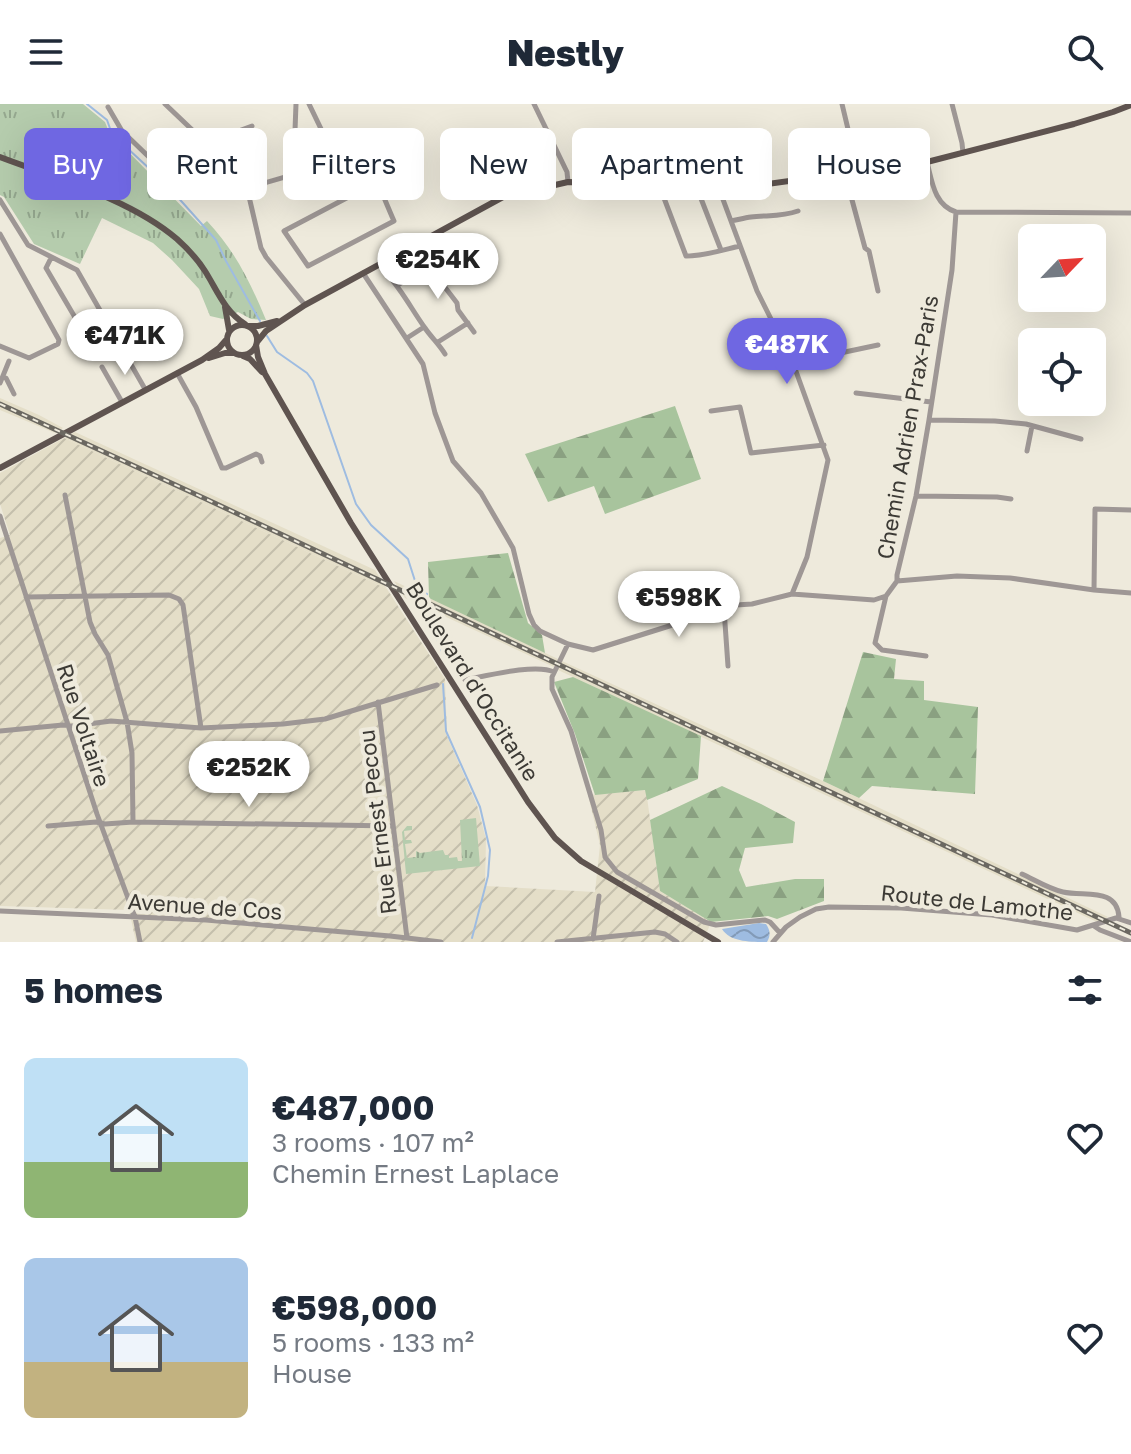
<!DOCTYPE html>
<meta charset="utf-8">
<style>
body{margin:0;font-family:"Golos Text",sans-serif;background:#f2f2f3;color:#1f2937;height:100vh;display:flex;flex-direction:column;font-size:30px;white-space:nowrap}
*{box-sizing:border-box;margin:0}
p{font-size:26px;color:#747a83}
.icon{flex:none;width:44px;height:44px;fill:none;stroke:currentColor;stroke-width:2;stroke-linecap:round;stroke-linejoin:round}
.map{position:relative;height:838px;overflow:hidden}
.sheet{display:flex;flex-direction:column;background:#fff;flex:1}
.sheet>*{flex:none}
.hud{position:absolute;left:24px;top:24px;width:1084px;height:72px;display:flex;gap:16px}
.needle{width:52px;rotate:65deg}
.buttons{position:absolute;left:1018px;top:120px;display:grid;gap:16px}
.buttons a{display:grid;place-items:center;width:88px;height:88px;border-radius:12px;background:#fff;box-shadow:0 8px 32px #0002;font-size:40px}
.price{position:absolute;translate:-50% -68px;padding:0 18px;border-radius:28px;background:#fff;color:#222;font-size:26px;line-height:52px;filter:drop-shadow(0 2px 4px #0008)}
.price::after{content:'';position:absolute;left:50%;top:48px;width:24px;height:18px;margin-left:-12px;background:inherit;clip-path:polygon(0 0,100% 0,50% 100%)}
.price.active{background:#6f67e2;color:#fff}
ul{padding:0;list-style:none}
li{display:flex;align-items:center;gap:24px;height:200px;padding:0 24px}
li span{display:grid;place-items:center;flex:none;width:224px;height:160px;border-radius:12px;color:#555}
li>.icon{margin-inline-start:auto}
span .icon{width:96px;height:96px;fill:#fffc;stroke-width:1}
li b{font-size:34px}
h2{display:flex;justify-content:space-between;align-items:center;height:96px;padding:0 24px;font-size:34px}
.chip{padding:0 28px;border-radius:12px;background:#fff;box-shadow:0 8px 32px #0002;font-size:28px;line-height:72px}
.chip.active{background:#6f67e2;color:#fff}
header{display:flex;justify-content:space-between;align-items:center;height:104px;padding:0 24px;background:#fff;font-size:36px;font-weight:800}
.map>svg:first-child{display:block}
</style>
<header><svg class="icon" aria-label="menu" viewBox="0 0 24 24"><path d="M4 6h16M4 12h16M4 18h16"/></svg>Nestly<svg class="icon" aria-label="search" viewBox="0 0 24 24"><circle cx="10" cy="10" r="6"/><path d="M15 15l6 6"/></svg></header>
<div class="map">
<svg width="1131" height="838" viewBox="0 0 1131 838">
<defs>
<pattern id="industrial-furrows" width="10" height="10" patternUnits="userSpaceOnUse" patternTransform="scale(2)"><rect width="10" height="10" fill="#e4dec8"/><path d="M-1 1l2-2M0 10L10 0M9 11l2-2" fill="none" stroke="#c4bfac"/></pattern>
<pattern id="grass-tufts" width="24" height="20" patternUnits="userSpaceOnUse" patternTransform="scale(2)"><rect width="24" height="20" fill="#b5ccad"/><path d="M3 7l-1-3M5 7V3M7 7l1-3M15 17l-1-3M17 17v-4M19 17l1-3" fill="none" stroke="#94a78e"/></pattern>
<pattern id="forest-firs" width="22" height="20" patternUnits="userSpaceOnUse" patternTransform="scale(2)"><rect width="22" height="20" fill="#a8c49d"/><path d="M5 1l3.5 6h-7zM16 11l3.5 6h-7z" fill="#8aa081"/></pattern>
<pattern id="water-waves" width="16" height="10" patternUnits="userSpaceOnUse" patternTransform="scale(2)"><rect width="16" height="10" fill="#9ebce1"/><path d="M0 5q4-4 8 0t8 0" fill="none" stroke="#829ab7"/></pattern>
</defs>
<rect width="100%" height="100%" fill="#eeeadc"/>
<path fill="#e4dec8" d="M 0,294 L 39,311 L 63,324 L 55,329 L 0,306 Z
M 75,328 L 375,466 L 387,485 L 64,334 Z
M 394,477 L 558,555 L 554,563 L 405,494 Z
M 562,557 L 823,677 L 1108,813 L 1097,818 L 558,566 Z"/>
<path fill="url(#industrial-furrows)" d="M 64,334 L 387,485 L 445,575 L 447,632 L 477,701 L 486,735 L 485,782 L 595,788 L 600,741 L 588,691 L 646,686 L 660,787 L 711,818 L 703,838 L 136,838 L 129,806 L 0,802 L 0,434 L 10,431 L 0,400 L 0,369 Z"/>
<path fill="url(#grass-tufts)" d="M 0,0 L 83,0 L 105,18 L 109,28 L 201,122 L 207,117 C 236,148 250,178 266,216 L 251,215 L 238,208 L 223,215 L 210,212 L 199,185 L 172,156 L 153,139 L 102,114 L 80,160 L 34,140 L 4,93 L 0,91 Z
M 476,714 L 480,762 L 406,770 L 402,728 L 407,722 L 412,722 L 412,726 L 404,727 L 405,736 L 411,736 L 412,739 L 405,740 L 407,754 L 416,753 L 416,747 L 420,749 L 443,746 L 445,751 L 449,751 L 449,754 L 457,753 L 458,757 L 462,757 L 460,716 Z"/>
<path fill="url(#forest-firs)" d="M 675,302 L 701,375 L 605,410 L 594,382 L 548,398 L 525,350 Z
M 508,449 L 528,519 L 542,531 L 545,549 L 429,494 L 428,458 Z
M 863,548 L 896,555 L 894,575 L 924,577 L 924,596 L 978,603 L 975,690 L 872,682 L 859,694 L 823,677 Z
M 573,573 L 701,632 L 698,675 L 647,696 L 645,686 L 595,691 L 575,630 L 554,578 Z
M 722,682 L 761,700 L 795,718 L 793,739 L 745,744 L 739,766 L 746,783 L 795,775 L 824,775 L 824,797 L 777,815 L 768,812 L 711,818 L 660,787 L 650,716 Z"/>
<path fill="url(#water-waves)" d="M 759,819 L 766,820 C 770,826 771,831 767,838 C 750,838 730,838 722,825 Z"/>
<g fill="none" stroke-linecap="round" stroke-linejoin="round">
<path stroke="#9ebce1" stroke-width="2" d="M 87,0 L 107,16 L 112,30 L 166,80 L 216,136 L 226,157 L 260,217
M 267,232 L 277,248 L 307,269 L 313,277 L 356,400 L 371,421 L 408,455 L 416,480 L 427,490 C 426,495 423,499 423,504 C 420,518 440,532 442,548
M 443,580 L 446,627 L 480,703 L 490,746 L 488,772 L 472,834"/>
<path stroke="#9e9795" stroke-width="5" d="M 165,0 L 206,39 L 247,84 L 261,144 L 266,153 L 305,201
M 296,0 L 294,53 L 302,67
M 309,0 L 337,58
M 534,0 L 567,68 L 568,78
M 842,0 L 858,67
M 952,0 L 962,39 L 963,49
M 108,3 L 122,27 L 178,81
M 206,39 L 252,22
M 927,58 C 932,77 934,101 956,108 L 1131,109
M 845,70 L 865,144 L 869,147 L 878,187
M 718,82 L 757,187 L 793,259 L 828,356 L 807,453 L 792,490
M 247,84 L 337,58 L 363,56 C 377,73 385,97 394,117 L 308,162 L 284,127 L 394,69
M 0,96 L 28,141 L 77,166 L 145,285
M 731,117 C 737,116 744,114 751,113 C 767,111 782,113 798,107
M 0,130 L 59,236 L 58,240 L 29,254 L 0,242
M 721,146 L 700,92 L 668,89 L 664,94 L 686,152 C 704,152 723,146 740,142
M 421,152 L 457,199 L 458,206 L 474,228
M 51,154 L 46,164 L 83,227 L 105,214
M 363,169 L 423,260 L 435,309 L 453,357 L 481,389 L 513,444 L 529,510 L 534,521 L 540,527 L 568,540 L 593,546 L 736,501 L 752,500 L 792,490 L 874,496 L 886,492 L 897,477 L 897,471 L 916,392 L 929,316 L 952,166 L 956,108
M 387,170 C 402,186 412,206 425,224 C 431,233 439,240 445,250
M 398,181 L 428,161
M 407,234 L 424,223
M 438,238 L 468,219
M 793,259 L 878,241
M 102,263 L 122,298
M 177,269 L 196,303 L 222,364 L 226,364 L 256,350 L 260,352 L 262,358
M 3,273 L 6,274 L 14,290
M 0,279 L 9,257
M 856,289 L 931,298
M 711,307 L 740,303 L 751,349 L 824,341
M 929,316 L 995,317 L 1026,320 L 1081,335
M 1027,347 L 1032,322
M 65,391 L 90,518 L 95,530 L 108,551 L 127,618 L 132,649 L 133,718
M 916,392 L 997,393 L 1011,395
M 0,412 L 97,710 L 135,813 L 140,838
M 897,477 L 957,472 L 1010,474 L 1094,486 L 1131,489
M 1094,486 L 1095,405 L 1131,406
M 886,492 L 875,539 L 882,546 L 926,552
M 26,493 L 169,491 L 179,495 L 183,501 L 201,624
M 724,505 L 728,562
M 568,540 L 552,573 L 552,585 L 571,627 L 601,726 L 605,753 L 617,768 L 704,818 L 716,821 L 765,816 L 770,818 L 780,829
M 465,576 C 486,572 536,559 554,568
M 378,598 L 407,834
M 0,627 L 63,621 L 73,622 L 111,617 L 201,624 L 283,620 L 325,615 L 437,581
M 48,722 L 96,718 L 105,720 L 133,718 L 393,722
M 1022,770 C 1035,776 1049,785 1063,788 C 1085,793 1117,783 1119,813
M 0,807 L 206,816 L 390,832 L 441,838
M 1094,822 L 1100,826 L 1131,838
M 593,835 L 599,792
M 557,838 L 655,828 L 665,830 L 677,838
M 773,838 L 786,823 L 800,813 L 816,805 L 829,803 L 901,804 L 992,811 L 1077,826 L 1116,814 L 1131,819"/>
<path stroke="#5f5450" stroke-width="6" d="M 0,53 C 58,75 130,95 177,135 C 187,144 198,156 205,167 C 217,186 225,208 245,220
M 225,203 L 229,226
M227 236a15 15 0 1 1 30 0a15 15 0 1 1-30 0Z
M 249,222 L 258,222 L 277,217
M 257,238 L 266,227 L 305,201 L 503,93 L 568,78 L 718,82 L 760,81 L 927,58 L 1074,20 L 1113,8 L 1131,1
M 256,241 L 258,253 L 265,270 L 351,419 L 528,698 L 555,734 L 581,757 L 718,838
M 243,252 L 250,255 L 262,268
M 209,254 L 225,249 L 233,249
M 0,364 L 202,256 L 219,244 L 226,236"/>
<defs>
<path id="rail" d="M 0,300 L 206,395 L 1131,829"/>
</defs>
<use href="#rail" stroke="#6b6861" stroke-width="5"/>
<use href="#rail" stroke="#eeeadc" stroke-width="2" stroke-dasharray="6" stroke-linecap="butt"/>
</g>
<g text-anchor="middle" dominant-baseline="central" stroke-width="8" stroke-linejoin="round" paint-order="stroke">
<g font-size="22" fill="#3c3a35" stroke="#eeeadc">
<text transform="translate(907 323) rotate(-80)">Chemin Adrien Prax-Paris</text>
<text transform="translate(473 577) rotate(58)">Boulevard d'Occitanie</text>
<text transform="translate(84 621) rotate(72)">Rue Voltaire</text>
<text transform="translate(377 718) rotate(-97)">Rue Ernest Pecou</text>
<text transform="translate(977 798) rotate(6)">Route de Lamothe</text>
<text transform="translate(205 802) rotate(4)">Avenue de Cos</text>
</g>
</g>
</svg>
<div class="buttons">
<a><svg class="needle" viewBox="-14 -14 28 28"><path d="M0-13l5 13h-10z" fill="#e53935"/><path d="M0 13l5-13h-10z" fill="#747a83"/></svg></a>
<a><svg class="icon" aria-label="locate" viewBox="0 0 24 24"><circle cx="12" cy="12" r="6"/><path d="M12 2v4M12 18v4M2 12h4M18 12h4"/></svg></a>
</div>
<b class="price" style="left:438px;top:197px">€254K</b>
<b class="price" style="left:125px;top:273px">€471K</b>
<b class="price active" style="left:787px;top:282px">€487K</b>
<b class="price" style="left:679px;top:535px">€598K</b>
<b class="price" style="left:249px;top:705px">€252K</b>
<div class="hud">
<a class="chip active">Buy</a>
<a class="chip">Rent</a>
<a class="chip">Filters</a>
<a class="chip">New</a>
<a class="chip">Apartment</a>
<a class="chip">House</a>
</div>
</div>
<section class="sheet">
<h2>5 homes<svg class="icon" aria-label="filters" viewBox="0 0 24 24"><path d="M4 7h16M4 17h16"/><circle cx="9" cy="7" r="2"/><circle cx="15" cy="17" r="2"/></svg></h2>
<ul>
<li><span style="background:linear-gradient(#bfe0f5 65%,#8fb573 0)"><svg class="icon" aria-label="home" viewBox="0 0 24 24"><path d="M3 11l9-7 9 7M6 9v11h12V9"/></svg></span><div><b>€487,000</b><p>3 rooms · 107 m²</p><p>Chemin Ernest Laplace</p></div><svg class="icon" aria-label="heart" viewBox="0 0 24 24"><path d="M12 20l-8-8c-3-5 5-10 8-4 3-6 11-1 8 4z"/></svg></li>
<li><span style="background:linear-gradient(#a9c7e8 65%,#c2b280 0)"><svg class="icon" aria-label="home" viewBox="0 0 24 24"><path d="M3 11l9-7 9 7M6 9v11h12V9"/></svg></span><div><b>€598,000</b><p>5 rooms · 133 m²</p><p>House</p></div><svg class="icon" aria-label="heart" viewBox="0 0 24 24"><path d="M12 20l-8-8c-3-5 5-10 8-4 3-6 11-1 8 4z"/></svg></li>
</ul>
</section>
